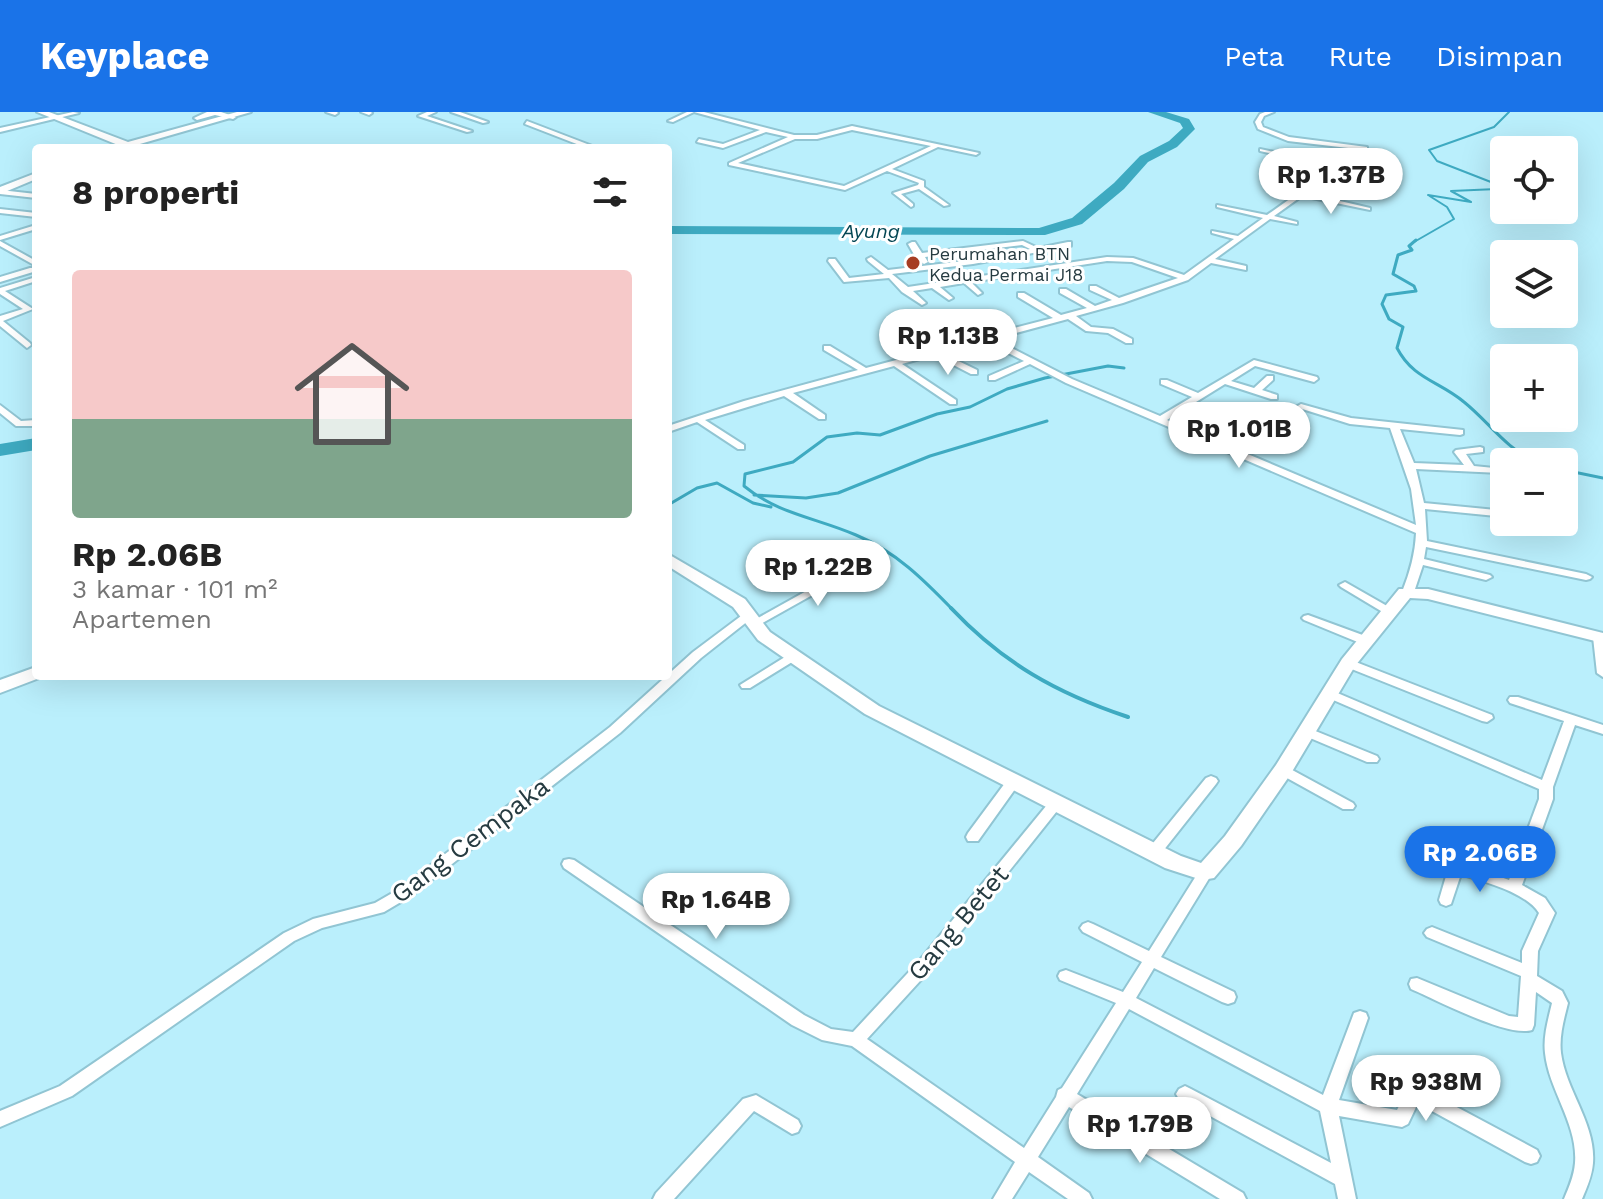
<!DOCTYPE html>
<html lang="id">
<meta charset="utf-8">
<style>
body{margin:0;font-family:"Work Sans",sans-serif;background:#f2f2f2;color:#222;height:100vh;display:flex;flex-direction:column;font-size:30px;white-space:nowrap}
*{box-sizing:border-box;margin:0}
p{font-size:26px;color:#767676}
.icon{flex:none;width:44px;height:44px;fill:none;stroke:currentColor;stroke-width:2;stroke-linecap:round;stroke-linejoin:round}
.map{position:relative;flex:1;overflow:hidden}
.panel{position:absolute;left:32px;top:32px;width:640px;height:536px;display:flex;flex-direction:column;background:#fff;border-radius:8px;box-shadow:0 8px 32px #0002}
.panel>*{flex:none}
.controls{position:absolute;left:1490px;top:24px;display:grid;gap:16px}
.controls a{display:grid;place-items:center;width:88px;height:88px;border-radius:8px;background:#fff;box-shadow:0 8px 32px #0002;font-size:40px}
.price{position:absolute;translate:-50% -68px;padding:0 18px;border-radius:28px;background:#fff;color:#222;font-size:26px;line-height:52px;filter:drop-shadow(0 2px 4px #0008)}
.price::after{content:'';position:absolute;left:50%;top:48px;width:24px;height:18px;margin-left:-12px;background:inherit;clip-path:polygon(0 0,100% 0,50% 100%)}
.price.active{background:#1a73e8;color:#fff}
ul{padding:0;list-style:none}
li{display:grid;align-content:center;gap:16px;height:424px;padding:0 40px}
li span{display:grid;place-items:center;height:248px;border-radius:8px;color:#555}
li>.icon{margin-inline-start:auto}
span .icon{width:144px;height:144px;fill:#fffc;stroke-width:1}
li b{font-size:34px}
h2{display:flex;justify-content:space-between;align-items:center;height:96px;padding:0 40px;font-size:34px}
header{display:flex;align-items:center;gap:48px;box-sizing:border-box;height:112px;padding:0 40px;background:#1a73e8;color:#fff}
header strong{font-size:38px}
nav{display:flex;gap:44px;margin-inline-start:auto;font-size:28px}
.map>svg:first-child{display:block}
</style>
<header>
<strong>Keyplace</strong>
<nav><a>Peta</a><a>Rute</a><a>Disimpan</a></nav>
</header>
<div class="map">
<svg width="1603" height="1087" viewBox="0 0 1603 1087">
<rect width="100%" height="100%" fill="#baeffc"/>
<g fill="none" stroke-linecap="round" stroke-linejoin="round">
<path stroke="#3eaac1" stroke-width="2" d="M 1414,130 L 1454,107 L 1447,95 L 1428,83 L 1471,90 L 1451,79 L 1497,77 L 1496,72 L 1437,49 L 1429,38 L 1494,15 L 1509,0"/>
<path stroke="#3eaac1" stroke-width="3" d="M 1416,128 L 1409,134 L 1412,138 L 1398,143 L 1393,162 L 1414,174 L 1416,179 L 1386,183 L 1382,192 L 1389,207 L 1403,215 L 1397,236 C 1413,267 1439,269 1464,290 C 1489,310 1505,336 1536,350
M 1564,358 L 1603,366
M 754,383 L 806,386 L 838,381 L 930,344 L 1047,309
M 668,393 L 697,376 L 717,371 L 753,391 L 771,395
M 953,498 C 924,468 895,439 856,423 C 817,406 778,402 744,374 L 745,362 L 793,350 L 827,325 L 857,321 L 880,323 L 937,302 L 970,295 L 1007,277 L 1045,266 L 1108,254 L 1124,256"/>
<path stroke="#3eaac1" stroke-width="4" d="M 951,496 C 1003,551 1056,581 1128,605"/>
<path fill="#3eaac1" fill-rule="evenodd" d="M 1148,0 L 1166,0 L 1189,7 L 1195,17 L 1177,35 L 1148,50 L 1124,77 L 1082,112 L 1045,123 L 668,122 L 668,114 L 1039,116 L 1072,106 L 1114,71 L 1140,44 L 1169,29 L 1183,16 L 1180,11 Z
M 36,326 L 36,338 L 0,344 L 0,332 Z"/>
<defs>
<path id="street" d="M 73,0 L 79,1 L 0,20 L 0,16 Z
M 207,0 L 221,0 L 236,5 L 233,7 L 215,3 L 197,8 L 194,6 Z
M 326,0 L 337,0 L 338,1 L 335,3 Z
M 361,0 L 371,0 L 372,1 L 369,3 Z
M 427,0 L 436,0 L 427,4 L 472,19 L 467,20 L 418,4 Z
M 451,0 L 460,0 L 488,10 L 483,11 Z
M 687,0 L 704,0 L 794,23 L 817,23 L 852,14 L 979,41 L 976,43 L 938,35 L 892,57 L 924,69 L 924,75 L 949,93 L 944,94 L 919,77 L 901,82 L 913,92 L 913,94 L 911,95 L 893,81 L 918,73 L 919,71 L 887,59 L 845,78 L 729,53 L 729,51 L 788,25 L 766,20 L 723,36 L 697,30 L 699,27 L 723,32 L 760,18 L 694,0 L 673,10 L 668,9 ZM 852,18 L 931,34 L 844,74 L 738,51 L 795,27 L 817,27 Z
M 1265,0 L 1274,0 L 1264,4 L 1261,10 L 1263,15 L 1289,25 L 1367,35 L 1367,37 L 1350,43 L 1340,53 L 1371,60 L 1371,62 L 1336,56 L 1322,69 L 1354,76 L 1354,78 L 1318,72 L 1306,81 L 1370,96 L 1370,98 L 1302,84 L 1274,104 L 1297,110 L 1297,112 L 1270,107 L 1215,147 L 1246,154 L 1246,158 L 1211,151 L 1188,168 L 1123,191 L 1076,204 L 1091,215 L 1113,217 L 1132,227 L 1132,231 L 1126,231 L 1108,221 L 1086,219 L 1068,207 L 994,227 L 1072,267 L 1160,304 L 1192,285 L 1161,272 L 1161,268 L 1167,268 L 1198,281 L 1254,248 L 1317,265 L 1318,267 L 1314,270 L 1255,254 L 1231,269 L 1254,276 L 1267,264 L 1273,264 L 1273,268 L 1262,278 L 1277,283 L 1277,287 L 1271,287 L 1225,272 L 1167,308 L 1416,413 L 1411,377 L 1390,316 L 1350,312 L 1296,295 L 1301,292 L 1351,306 L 1463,318 L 1463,322 L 1460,323 L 1400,317 L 1414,351 L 1464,353 L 1454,340 L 1456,338 L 1480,335 L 1483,336 L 1483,340 L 1466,342 L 1474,354 L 1504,357 L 1503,360 L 1500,361 L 1416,357 L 1424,391 L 1496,398 L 1501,401 L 1496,404 L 1425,397 L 1427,429 L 1586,462 L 1592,465 L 1590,467 L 1586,468 L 1426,435 L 1424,447 L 1490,463 L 1492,465 L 1486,468 L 1423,453 L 1414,480 L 1408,483 L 1404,482 L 1402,480 C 1410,460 1415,442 1416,421 L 1066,271 L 1030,252 L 995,268 L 989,268 L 989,264 L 1024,249 L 985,229 L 942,241 L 977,258 L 977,262 L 971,262 L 934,243 L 902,252 L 956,288 L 956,292 L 950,292 L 894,254 L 793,281 L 825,303 L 825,307 L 819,307 L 784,284 L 705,308 L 744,333 L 744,337 L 738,337 L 697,310 L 668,320 L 668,314 L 744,289 L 858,258 L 824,238 L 824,234 L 830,234 L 866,256 L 1002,220 L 981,208 L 981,204 L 987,204 L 1010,217 L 1053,206 L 1018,185 L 1018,181 L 1024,181 L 1061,203 L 1087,196 L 1060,181 L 1060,177 L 1066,177 L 1095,194 L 1112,188 L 1090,178 L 1090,174 L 1096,174 L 1119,186 L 1178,166 L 1132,150 L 1107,149 L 971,170 L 982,181 L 978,183 L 964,171 L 940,175 L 953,186 L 949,188 L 932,176 L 913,179 L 926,191 L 922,193 L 902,180 L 889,166 L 844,170 L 828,149 L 829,147 L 835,147 L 849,166 L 884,162 L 868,149 L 867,147 L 871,145 L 888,158 L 973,148 L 1030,137 L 1022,133 L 925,145 L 928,150 L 924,152 L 916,146 L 908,132 L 912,130 L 915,130 L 922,141 L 1023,129 L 1038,136 L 1068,130 L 1071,130 L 1071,134 L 973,152 L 892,162 L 908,175 L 1107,145 L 1133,146 L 1184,163 L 1234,127 L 1212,121 L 1212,119 L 1238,124 L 1263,106 L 1217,95 L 1217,93 L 1267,103 L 1315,69 L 1330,55 L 1260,39 L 1260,37 L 1334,52 L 1346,41 L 1357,37 L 1288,29 L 1258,17 L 1255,10 L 1260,2 Z
M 527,9 L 595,35 L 596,36 L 587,36 L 525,12 Z
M 0,78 L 36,82 L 36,86 L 0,82 Z
M 0,97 L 36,101 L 36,105 L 0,101 Z
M 36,113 L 36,117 L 0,128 L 0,124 Z
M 0,129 L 36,149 L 36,154 L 0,134 Z
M 30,156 L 33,156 L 33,160 L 0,170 L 0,165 Z
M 36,165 L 36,169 L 5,179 L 33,197 L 3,209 L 30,231 L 31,233 L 27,236 L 0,214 L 0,204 L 23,197 L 0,182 L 0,176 Z
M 0,293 L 21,309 L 36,308 L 36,314 L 16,314 L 0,301 Z
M 853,453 L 858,456 L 857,458 L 759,513 L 755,514 L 749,511 Z
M 1345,470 L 1394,498 L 1396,500 L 1390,503 L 1386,502 L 1341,475 L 1339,473 Z
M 749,500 L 753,501 L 755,503 L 753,505 L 701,546 L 620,621 L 411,784 L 384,800 L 322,816 L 294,829 L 72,984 L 0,1015 L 0,999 L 60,974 L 284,821 L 313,807 L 375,791 L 401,776 L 610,615 L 693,540 L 745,501 Z
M 1308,503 L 1368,525 L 1370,528 L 1364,532 L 1360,531 L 1304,508 L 1302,506 L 1304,504 Z
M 1599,521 L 1603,522 L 1603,565 L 1597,561 L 1593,525 Z
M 793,540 L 797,541 L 799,544 L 797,547 L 750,576 L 742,576 L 740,573 Z
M 1348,547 L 1492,603 L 1493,606 L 1487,610 L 1482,609 L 1344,554 L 1342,551 L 1344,548 Z
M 1328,577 L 1542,668 L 1564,609 L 1510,591 L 1508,588 L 1510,585 L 1518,585 L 1603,613 L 1603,622 L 1575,613 L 1553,675 L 1553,687 L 1522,773 L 1545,786 L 1555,801 L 1538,839 L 1537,864 L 1562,879 L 1568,891 C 1564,907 1559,924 1561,941 C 1566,979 1596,1012 1593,1051 C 1592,1064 1587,1075 1582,1087 L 1564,1087 C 1569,1075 1574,1064 1575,1051 C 1578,1012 1549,979 1545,941 C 1543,925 1548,908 1552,891 L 1536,880 L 1534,913 L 1532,918 C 1508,926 1437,888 1411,877 L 1409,872 L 1411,867 L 1417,866 L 1509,904 L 1518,905 L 1521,864 L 1427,825 L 1424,821 L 1427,817 L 1432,815 L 1522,851 L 1522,839 L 1539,801 C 1526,780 1484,770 1461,762 L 1451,792 L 1446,794 L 1441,792 L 1439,788 L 1449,754 L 1451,750 L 1456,749 L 1509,768 L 1539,687 L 1539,677 L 1324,584 L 1322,581 Z
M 1308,616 L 1377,644 L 1379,647 L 1377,650 L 1367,650 L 1303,623 L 1302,620 L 1303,617 Z
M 1283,653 L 1353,691 L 1355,694 L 1353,697 L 1343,697 L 1278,661 L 1276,658 L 1278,655 Z
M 1211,664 L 1216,666 L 1218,669 L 1216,672 L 1159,744 L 1154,745 L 1149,744 L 1147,740 L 1149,736 L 1206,666 Z
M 1013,665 L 1018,667 L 1020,670 L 1018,673 L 978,729 L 968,729 L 966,725 L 968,721 L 1008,667 Z
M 1056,686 L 1061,688 L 1063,691 L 1061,694 L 931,857 L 867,927 L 1024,1036 L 1056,985 L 1058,978 L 1062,976 L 1116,891 L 1060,868 L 1058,864 L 1060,860 L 1066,858 L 1123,880 L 1142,850 L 1083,820 L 1080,816 L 1083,812 L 1088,810 L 1093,812 L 1149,839 L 1201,756 L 1206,755 L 1211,756 L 1213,760 L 1161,845 L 1234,880 L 1236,885 L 1234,890 L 1228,892 L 1222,890 L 1154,856 L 1136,886 L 1323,983 L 1354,901 L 1360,899 L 1366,901 L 1368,906 L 1339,988 L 1397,998 L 1406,980 L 1423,977 L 1537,1038 L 1540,1044 L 1537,1050 L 1531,1052 L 1525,1050 L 1421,993 L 1417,993 L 1408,1012 L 1402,1015 L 1339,1004 L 1356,1087 L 1338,1087 L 1335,1072 L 1179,987 L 1176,982 L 1179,977 L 1185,974 L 1191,977 L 1331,1051 L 1320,999 L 1129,897 L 1077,982 L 1243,1081 L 1246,1087 L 1220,1087 L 1069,995 L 1038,1045 L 1089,1081 L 1092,1087 L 1068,1087 L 1029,1060 L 1012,1087 L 993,1087 L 1015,1050 L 852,934 L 822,928 L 792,913 L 564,756 L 562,752 L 564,748 L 569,747 L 574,748 L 804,903 L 831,917 L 853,920 L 919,849 L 1051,688 Z
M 756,983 L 798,1008 L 801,1014 L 798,1020 L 792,1022 L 754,999 L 674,1087 L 653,1087 L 656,1081 L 743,987 Z"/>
<path id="secondary" d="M 37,0 L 49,0 L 128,30 L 237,0 L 251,0 L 126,36 L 111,36 L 118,33 Z
M 36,61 L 36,67 L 0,82 L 0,75 Z
M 668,442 L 745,487 L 770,520 L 879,594 L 1181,744 L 1201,751 L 1225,724 L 1276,653 L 1342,547 L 1399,477 L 1428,477 L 1603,521 L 1603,531 L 1428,487 L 1410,486 L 1355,554 L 1290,663 L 1241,734 L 1214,766 L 1202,768 L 1165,756 L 865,602 L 758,528 L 733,495 L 668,454 Z
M 36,555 L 36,564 L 42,565 L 0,581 L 0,568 Z"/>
</defs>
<use href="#street" stroke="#91c5d3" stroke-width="4"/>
<use href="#secondary" stroke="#91c5d3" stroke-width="4"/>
<use href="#street" fill="#fff" fill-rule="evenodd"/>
<use href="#secondary" fill="#fff" fill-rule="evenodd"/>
</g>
<circle fill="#a63d23" stroke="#fff" stroke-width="3" cx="913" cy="151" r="8"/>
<g text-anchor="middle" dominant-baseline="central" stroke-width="6" stroke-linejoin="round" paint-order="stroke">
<g font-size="18" fill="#263b41" stroke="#fff" text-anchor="start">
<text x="929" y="141">Perumahan BTN<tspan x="929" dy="21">Kedua Permai J18</tspan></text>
</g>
<g font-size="20" font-style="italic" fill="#044653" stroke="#fff">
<text x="871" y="119">Ayung</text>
</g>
<g font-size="26" fill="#263b41" stroke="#fff">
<text transform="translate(470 728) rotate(-37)">Gang Cempaka</text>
<text transform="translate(958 811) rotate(-50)">Gang Betet</text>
</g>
</g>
</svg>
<div class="controls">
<a><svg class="icon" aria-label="locate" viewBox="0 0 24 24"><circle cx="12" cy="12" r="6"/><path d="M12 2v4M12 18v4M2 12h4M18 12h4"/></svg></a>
<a><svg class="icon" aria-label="layers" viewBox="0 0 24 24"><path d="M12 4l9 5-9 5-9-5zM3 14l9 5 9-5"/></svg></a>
<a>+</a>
<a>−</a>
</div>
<b class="price" style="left:1331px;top:104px">Rp 1.37B</b>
<b class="price" style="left:948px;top:265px">Rp 1.13B</b>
<b class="price" style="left:1239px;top:358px">Rp 1.01B</b>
<b class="price" style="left:818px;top:496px">Rp 1.22B</b>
<b class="price active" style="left:1480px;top:782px">Rp 2.06B</b>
<b class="price" style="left:716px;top:829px">Rp 1.64B</b>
<b class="price" style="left:1426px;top:1011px">Rp 938M</b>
<b class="price" style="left:1140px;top:1053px">Rp 1.79B</b>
<section class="panel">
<h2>8 properti<svg class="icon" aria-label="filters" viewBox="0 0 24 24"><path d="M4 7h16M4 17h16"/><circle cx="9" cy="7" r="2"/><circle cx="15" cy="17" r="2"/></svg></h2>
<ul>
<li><span style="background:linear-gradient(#f6c9c9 60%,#7fa58c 0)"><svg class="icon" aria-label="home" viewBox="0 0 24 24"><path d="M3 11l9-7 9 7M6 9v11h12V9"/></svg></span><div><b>Rp 2.06B</b><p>3 kamar · 101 m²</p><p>Apartemen</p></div></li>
</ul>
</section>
</div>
